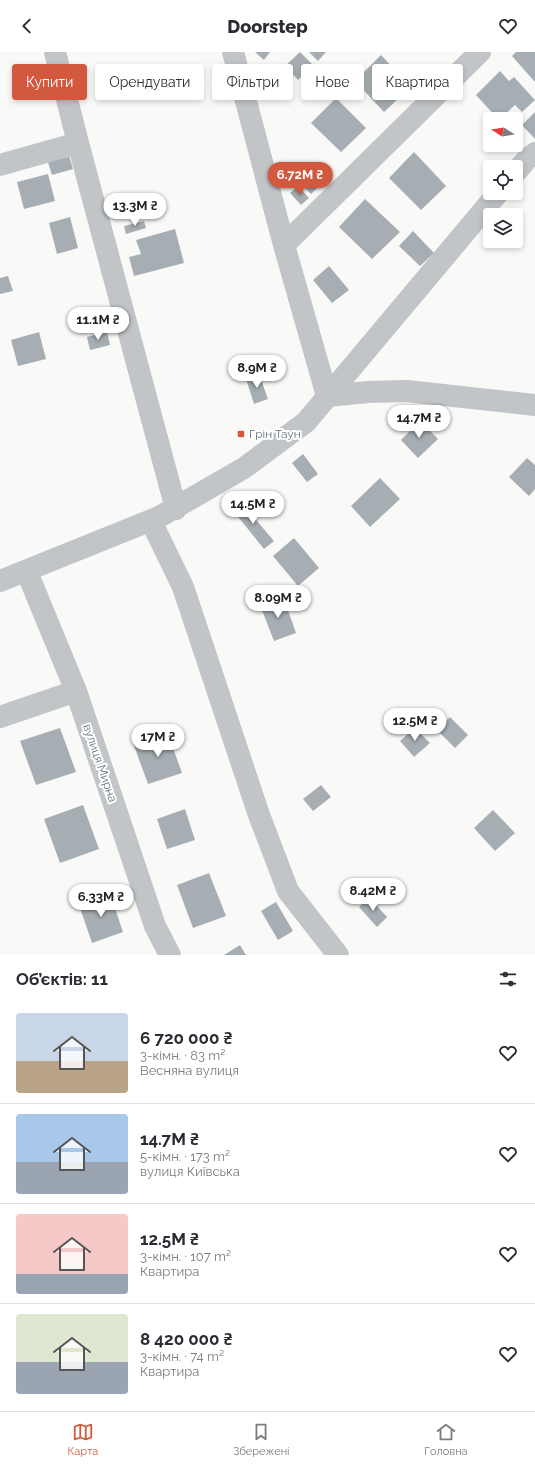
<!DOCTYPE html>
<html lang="uk">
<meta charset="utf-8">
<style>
body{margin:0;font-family:Raleway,sans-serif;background:#f2f2f3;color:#2b2b33;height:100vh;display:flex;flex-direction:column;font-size:15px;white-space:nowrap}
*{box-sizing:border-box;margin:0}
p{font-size:13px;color:#7c7c81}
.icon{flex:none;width:22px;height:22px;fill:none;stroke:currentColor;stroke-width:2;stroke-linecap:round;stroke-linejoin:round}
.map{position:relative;height:903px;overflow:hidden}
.drawer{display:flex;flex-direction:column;background:#fff;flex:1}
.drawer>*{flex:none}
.hud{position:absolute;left:12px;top:12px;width:511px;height:36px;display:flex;gap:8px}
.needle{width:26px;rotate:282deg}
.controls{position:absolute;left:483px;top:60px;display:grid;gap:8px}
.controls a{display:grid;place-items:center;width:40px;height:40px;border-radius:4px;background:#fff;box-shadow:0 2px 6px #0003;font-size:20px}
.price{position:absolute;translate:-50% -34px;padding:0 9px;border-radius:14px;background:#fff;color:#222;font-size:13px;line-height:26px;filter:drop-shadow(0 1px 2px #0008)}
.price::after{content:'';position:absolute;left:50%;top:24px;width:12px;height:9px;margin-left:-6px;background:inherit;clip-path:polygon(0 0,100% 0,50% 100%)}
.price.active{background:#d3593e;color:#fff}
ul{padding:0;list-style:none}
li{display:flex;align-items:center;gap:12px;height:100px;padding:0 16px}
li+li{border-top:1px solid #e1e1e2}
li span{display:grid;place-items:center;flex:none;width:112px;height:80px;border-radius:4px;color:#555}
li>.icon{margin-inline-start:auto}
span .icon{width:48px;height:48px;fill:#fffc;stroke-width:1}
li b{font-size:17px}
h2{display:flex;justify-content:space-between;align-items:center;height:48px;padding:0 16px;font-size:17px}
.tag{padding:0 14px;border-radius:4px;background:#fff;box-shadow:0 2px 6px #0003;font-size:14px;line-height:36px}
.tag.active{background:#d3593e;color:#fff}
header{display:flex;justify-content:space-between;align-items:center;height:52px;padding:0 16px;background:#fff;font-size:18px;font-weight:800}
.dock{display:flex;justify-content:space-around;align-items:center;height:56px;border-top:1px solid #e1e1e2;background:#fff;font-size:11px;color:#7c7c81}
.dock a{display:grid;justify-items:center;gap:2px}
.dock .active{color:#d3593e}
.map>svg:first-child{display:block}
</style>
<header><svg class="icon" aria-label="back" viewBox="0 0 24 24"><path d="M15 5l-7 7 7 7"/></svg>Doorstep<svg class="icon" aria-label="heart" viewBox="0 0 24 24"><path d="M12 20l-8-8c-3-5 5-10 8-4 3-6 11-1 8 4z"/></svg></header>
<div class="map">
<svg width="535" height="903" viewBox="0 0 535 903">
<rect width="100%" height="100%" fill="#f9f9f7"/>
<path fill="#a6aeb3" d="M 255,0 L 270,0 L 264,8 Z
M 300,0 L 313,13 L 298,28 L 285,14 Z
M 309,0 L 326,0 L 318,9 Z
M 516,0 L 535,0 L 535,30 L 512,4 Z
M 381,3 L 411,35 L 384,60 L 355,29 Z
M 500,19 L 509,29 L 514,25 L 535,48 L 522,60 L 515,53 L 500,67 L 498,67 L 476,43 Z
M 336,46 L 366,76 L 341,100 L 311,71 Z
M 535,60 L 535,87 L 522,73 Z
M 414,100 L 446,134 L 421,158 L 389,126 Z
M 69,104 L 73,117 L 52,123 L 48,110 Z
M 301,113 L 320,133 L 311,142 L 291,122 Z
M 48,122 L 55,149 L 24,157 L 17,130 Z
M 298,134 L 309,146 L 301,153 L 290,141 Z
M 365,147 L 400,180 L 372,207 L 339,175 Z
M 70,165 L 78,196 L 57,202 L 49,171 Z
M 144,169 L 146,176 L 126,182 L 124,174 Z
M 175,177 L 184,211 L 134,224 L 129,205 L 141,202 L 136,188 Z
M 413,179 L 434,201 L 420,214 L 399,194 Z
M 329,214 L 349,238 L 332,251 L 313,228 Z
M 8,224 L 13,239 L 0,242 L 0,226 Z
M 39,280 L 46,307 L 18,314 L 11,288 Z
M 107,280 L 110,293 L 90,298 L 87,285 Z
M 259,322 L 268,347 L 254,352 L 246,327 Z
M 420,369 L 438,387 L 418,406 L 401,388 Z
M 303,402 L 318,422 L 307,430 L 292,411 Z
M 527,406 L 535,413 L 535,437 L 529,444 L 509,425 Z
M 380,426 L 400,447 L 370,475 L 351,454 Z
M 240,449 L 274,489 L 264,497 L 231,456 Z
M 294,486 L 319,516 L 298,534 L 273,504 Z
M 283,544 L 296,581 L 274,589 L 260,553 Z
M 450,665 L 468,683 L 455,696 L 437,678 Z
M 60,676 L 76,720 L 36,733 L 20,689 Z
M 415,676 L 430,691 L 414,705 L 400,689 Z
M 167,679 L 182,721 L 148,732 L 133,691 Z
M 321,733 L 331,745 L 313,759 L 303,747 Z
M 83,753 L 99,797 L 60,811 L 44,767 Z
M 185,757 L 195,788 L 167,797 L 157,767 Z
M 493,758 L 515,781 L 495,799 L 474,776 Z
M 209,821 L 226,864 L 193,876 L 177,833 Z
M 110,841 L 123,880 L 92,891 L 79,853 Z
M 369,845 L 387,865 L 377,875 L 359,855 Z
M 276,850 L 293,879 L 278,888 L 261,859 Z
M 240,893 L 246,903 L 224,903 Z"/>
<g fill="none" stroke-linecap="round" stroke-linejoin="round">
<path stroke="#c1c5c8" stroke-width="22" d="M 55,0 L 78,91 L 176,457
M 233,0 L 284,193 L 327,344
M 0,113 L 78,91
M 516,120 L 527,107 L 535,101
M 284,193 L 480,0
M 327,344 L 368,340 L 407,339 L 535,353
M 151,469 L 183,535 L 259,763 L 288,839 L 338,903
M 27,520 L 76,639 L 155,874 L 170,903
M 0,529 L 159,465 L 244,416 L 306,370 L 498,141
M 0,665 L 76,639"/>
</g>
<rect fill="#d3593e" stroke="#fff" stroke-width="1.5" x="237" y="378" width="8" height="8" rx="2"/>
<g text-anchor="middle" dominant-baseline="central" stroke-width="4" stroke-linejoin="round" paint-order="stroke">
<g font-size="12" fill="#66767f" stroke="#fff" text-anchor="start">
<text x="249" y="382">Грін Таун</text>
</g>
<g font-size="12" fill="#66767f" stroke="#fff">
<text transform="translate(100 711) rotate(71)">вулиця Мирна</text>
</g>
</g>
</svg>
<div class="controls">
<a><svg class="needle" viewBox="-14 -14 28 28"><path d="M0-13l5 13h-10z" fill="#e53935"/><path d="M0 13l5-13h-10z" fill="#7c7c81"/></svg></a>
<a><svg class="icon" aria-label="locate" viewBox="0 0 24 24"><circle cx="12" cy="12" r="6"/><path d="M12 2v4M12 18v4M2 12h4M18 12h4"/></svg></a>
<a><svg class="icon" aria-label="layers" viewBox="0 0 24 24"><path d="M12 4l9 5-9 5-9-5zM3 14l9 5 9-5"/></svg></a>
</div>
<b class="price active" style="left:300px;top:144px">6.72M ₴</b>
<b class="price" style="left:135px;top:175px">13.3M ₴</b>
<b class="price" style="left:98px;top:289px">11.1M ₴</b>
<b class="price" style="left:257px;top:337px">8.9M ₴</b>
<b class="price" style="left:419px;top:387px">14.7M ₴</b>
<b class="price" style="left:253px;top:473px">14.5M ₴</b>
<b class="price" style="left:278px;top:567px">8.09M ₴</b>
<b class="price" style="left:415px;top:690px">12.5M ₴</b>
<b class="price" style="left:158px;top:706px">17M ₴</b>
<b class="price" style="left:373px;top:860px">8.42M ₴</b>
<b class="price" style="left:101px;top:866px">6.33M ₴</b>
<div class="hud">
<a class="tag active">Купити</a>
<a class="tag">Орендувати</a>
<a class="tag">Фільтри</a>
<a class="tag">Нове</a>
<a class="tag">Квартира</a>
</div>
</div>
<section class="drawer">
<h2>Об’єктів: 11<svg class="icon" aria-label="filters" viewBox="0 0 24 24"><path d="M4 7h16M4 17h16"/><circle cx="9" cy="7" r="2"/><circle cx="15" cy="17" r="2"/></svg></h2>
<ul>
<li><span style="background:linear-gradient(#c9d6e8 60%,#b9a48a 0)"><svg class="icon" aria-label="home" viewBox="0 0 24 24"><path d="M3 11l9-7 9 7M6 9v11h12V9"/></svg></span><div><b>6 720 000 ₴</b><p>3-кімн. · 83 m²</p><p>Весняна вулиця</p></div><svg class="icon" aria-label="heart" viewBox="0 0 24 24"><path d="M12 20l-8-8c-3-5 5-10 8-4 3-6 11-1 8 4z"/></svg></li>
<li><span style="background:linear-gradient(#a9c7e8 60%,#9aa5b1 0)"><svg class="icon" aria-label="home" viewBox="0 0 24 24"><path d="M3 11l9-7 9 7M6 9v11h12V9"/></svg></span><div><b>14.7M ₴</b><p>5-кімн. · 173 m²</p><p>вулиця Київська</p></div><svg class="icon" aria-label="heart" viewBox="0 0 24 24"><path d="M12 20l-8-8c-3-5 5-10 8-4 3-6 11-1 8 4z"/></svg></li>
<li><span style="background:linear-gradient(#f6c9c9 75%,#9aa5b1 0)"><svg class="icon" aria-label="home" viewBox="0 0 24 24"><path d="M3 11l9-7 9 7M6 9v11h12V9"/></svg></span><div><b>12.5M ₴</b><p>3-кімн. · 107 m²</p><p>Квартира</p></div><svg class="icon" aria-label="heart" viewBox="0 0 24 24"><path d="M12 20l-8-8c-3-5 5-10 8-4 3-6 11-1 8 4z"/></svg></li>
<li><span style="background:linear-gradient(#dfe7d0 60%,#9aa5b1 0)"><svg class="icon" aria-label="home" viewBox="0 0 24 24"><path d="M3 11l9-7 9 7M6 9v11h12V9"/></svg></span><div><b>8 420 000 ₴</b><p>3-кімн. · 74 m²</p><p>Квартира</p></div><svg class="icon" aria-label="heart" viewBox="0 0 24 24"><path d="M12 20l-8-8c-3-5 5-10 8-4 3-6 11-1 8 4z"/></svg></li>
</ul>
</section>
<nav class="dock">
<a class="active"><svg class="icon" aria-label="map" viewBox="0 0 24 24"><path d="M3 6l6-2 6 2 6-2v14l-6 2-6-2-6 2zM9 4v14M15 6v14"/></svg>Карта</a>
<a><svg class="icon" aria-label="saved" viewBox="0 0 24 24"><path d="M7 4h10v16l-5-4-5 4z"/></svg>Збережені</a>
<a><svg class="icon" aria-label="home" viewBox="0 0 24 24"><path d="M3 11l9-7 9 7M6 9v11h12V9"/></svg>Головна</a>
</nav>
